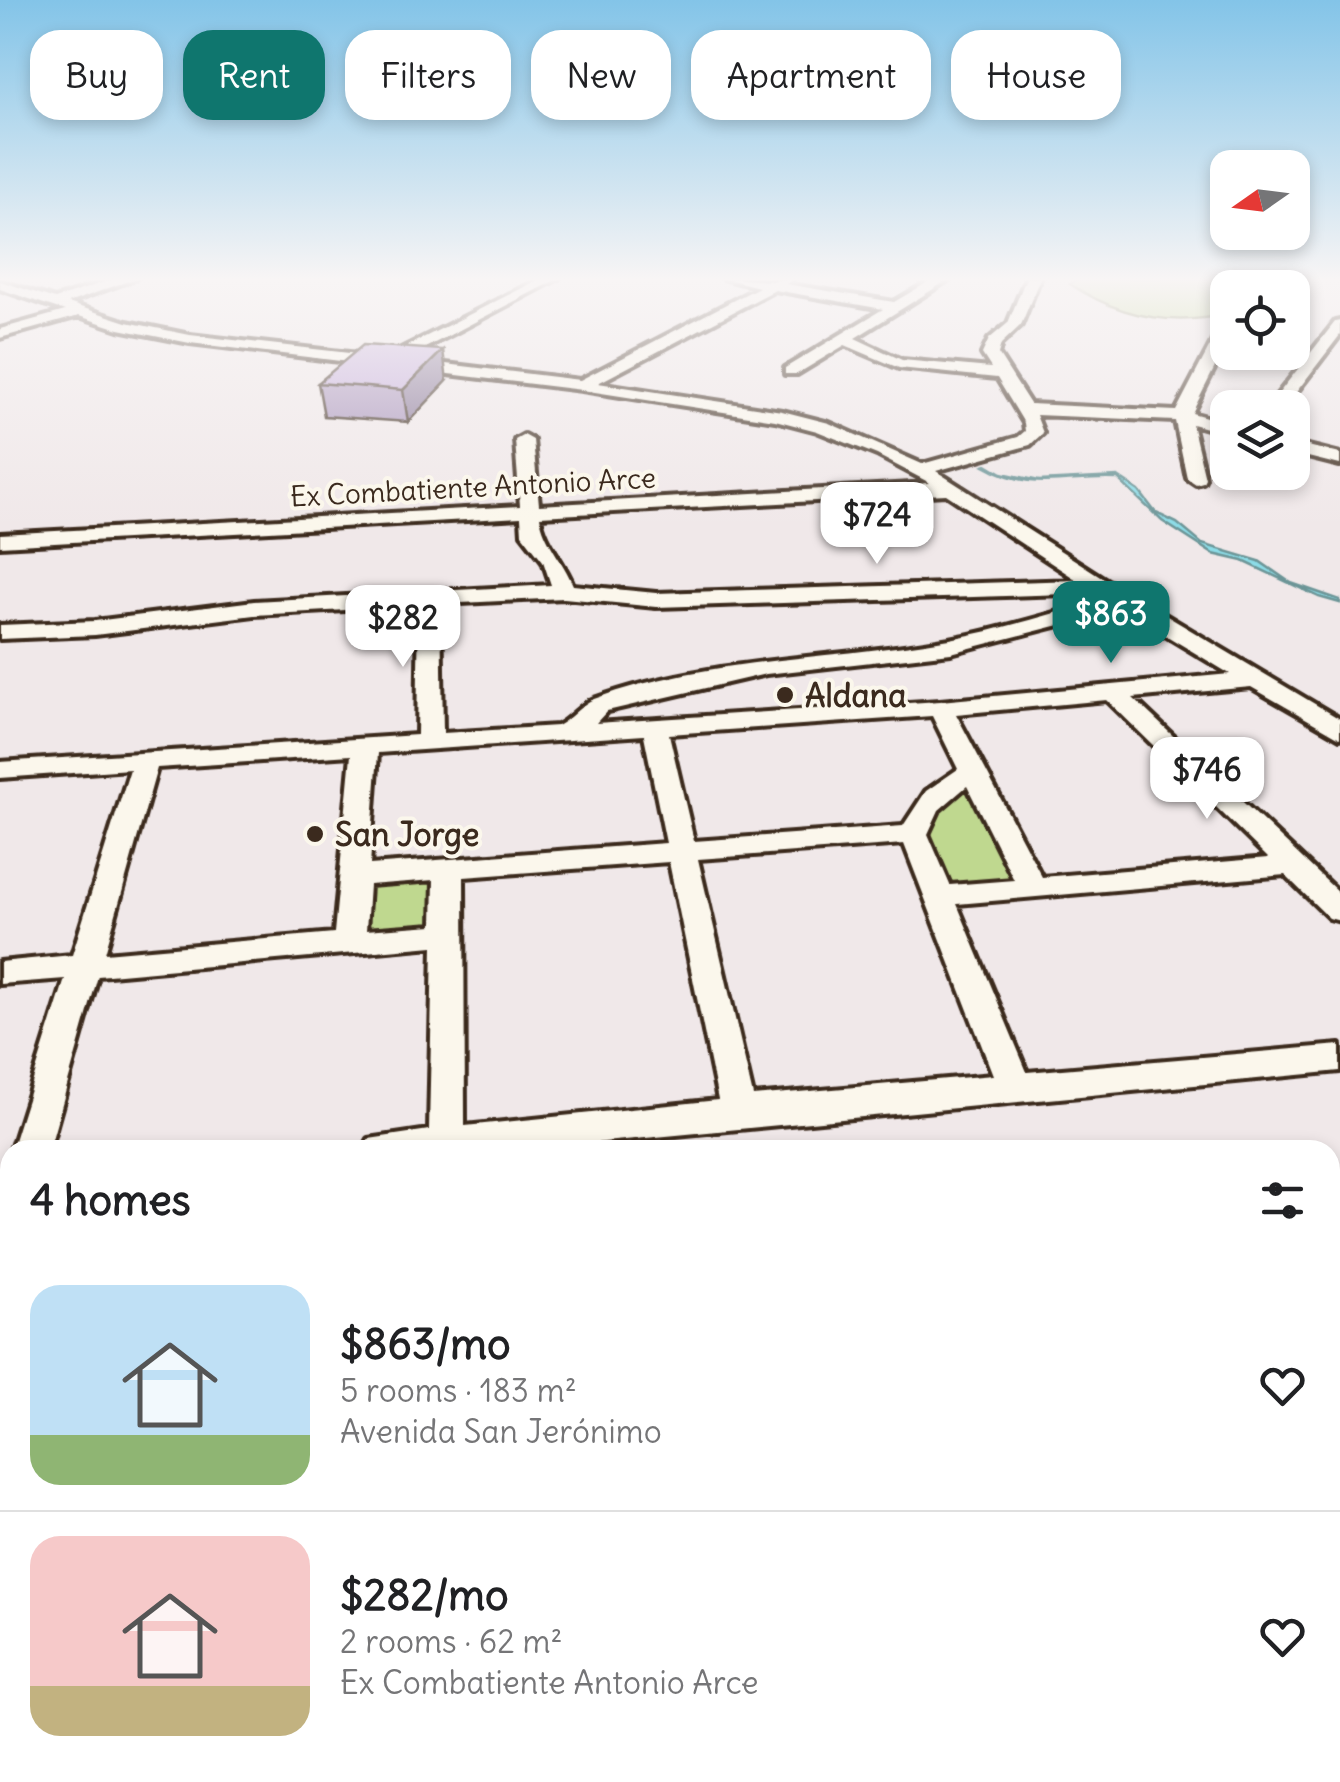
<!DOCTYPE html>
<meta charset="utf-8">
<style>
body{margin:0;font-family:Delius,sans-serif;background:#f2f2f2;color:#202124;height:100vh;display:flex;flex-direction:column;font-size:38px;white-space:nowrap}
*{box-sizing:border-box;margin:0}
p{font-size:32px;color:#757577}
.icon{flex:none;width:55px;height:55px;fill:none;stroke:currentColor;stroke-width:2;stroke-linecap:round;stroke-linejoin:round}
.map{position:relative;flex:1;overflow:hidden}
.details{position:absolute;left:0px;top:1140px;width:1340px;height:642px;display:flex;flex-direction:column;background:#fff;border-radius:30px 30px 0 0;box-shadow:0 5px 15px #0003}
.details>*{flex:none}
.top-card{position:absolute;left:30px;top:30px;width:1280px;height:90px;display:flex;gap:20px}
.needle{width:65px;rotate:256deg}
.buttons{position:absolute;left:1210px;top:150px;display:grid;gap:20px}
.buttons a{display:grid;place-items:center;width:100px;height:100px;border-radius:20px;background:#fff;box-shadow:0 5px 15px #0003;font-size:50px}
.price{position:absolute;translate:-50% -85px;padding:0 22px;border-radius:20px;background:#fff;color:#222;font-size:32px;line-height:65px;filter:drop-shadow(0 2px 5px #0008)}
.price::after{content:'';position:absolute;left:50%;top:60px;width:30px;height:22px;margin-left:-15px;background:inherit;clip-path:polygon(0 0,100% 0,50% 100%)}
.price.selected{background:#0f766e;color:#fff}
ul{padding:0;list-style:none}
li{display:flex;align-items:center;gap:30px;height:250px;padding:0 30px}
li+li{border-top:2px solid #e0e0e0}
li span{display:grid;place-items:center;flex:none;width:280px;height:200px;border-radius:30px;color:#555}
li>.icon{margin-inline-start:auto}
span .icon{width:120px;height:120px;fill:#fffc;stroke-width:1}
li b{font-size:42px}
h2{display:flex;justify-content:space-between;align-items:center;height:120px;padding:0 30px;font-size:42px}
.chip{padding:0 35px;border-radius:30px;background:#fff;box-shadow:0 5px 15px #0003;font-size:35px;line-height:90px}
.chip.selected{background:#0f766e;color:#fff}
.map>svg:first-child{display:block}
</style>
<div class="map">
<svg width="1340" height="1782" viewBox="0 0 1340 1782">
<rect width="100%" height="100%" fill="#f0e8e9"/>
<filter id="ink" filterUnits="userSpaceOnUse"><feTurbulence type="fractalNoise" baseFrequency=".01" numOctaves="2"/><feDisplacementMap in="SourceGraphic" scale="20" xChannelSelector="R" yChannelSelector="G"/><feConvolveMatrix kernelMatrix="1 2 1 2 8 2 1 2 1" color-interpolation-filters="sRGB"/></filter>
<g filter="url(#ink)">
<path fill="#bfd88f" stroke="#7d8156" stroke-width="2.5" d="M 1080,278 L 1282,278 L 1274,287 L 1228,288 L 1227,314 C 1171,327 1118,316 1070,284 Z
M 966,787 L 969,789 L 1011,880 L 951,886 L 948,882 C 925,832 921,824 966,787 Z
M 436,877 L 435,926 L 365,934 L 365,884 Z"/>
<path fill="#8cdce7" stroke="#6c9597" stroke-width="2.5" d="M 987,464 L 1002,473 L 1039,481 L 1118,477 L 1139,491 L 1156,513 L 1177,523 L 1202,544 L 1259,561 L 1291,583 L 1340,600 L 1340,603 L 1319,597 L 1243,561 L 1213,554 L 1162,521 L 1118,479 C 1066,476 1034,494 984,465 Z"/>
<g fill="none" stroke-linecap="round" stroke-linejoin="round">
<defs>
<path id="minor" d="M 116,278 L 136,278 L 68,303 L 127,322 L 190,335 L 385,357 L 542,278 L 559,278 L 404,359 L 580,380 L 759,287 L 723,278 L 771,281 L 794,278 L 786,284 L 894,302 L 935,278 L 951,278 L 855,338 L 902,360 L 991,368 L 982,354 L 989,339 L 1008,323 L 1026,278 L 1040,278 L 1021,325 L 1001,344 L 998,354 L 1030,404 L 1176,411 L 1221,325 L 1228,321 L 1228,341 L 1192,413 L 1228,423 L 1228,434 L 1192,424 L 1205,478 L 1203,482 L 1196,484 L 1187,478 L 1175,421 L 1036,415 L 1043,433 L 1030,445 L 936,471 L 1108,581 L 1340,719 L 1340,738 L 1251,687 L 1133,698 L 1340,894 L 1340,921 L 1329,918 L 1285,875 L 957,904 L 1027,1072 L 1340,1045 L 1340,1071 L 521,1150 L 363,1150 L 369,1139 L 429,1130 L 433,946 L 98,976 L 49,1150 L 11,1150 L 65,979 L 0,984 L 0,962 L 72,955 L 130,769 L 0,778 L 0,762 L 417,735 L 419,606 L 254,615 L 95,635 L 0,639 L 0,625 L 95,621 L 254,601 L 551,585 L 543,561 L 522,534 L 521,517 L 0,546 L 0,534 L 520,506 L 515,440 L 524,435 L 533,440 L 539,505 L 930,483 L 877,455 L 817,431 L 775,420 L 582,390 L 190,343 L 119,329 L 79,316 L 0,338 L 0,329 L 65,311 L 0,289 L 0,281 L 55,299 ZM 775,290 L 883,309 L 785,368 L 785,374 L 797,374 L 845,345 L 899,368 L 997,378 L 1024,423 L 1025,431 L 1018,437 L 922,464 L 829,423 L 782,411 L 598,383 ZM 946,494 L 1077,580 L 656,593 L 573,585 C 563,560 543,541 540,516 ZM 1096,593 L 1106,599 C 1055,612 1002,630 950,639 C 831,660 709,657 594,699 C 581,704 571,719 557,726 L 443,733 L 441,604 L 564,598 L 656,607 ZM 1122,609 L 1230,674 L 940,701 L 596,723 L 607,711 L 766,674 L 951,653 ZM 1107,700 L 1268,858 L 1042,877 L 956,714 ZM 932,716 L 958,769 L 926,791 L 903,826 L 694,841 L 669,734 ZM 644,735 L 666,843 L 370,865 L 378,753 ZM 351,755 L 334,933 L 105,953 L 157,768 ZM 967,786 L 1014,880 L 950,885 L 928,834 L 939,810 ZM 904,844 L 993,1075 L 753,1096 L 698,859 ZM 669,862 L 718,1100 L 465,1126 L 464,877 ZM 434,880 L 433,925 L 366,930 L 369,885 Z
M 1340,321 L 1340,335 L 1284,408 L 1267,408 L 1335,322 Z
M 1292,442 L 1340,454 L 1340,465 L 1292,453 Z
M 10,1171 L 10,1203 L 0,1204 L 0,1172 Z
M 1340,1547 L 1340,1595 L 1330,1597 L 1330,1549 Z
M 10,1736 L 10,1772 L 33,1772 L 29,1782 L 0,1782 L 0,1737 Z
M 539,1772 L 593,1772 L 594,1782 L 540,1782 Z
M 1128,1772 L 1182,1772 L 1185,1782 L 1131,1782 Z"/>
</defs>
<use href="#minor" stroke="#3b2a1e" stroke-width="8"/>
<use href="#minor" fill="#fbf7ec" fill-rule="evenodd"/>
</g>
<path fill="#a994bc" stroke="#3b2a1e" stroke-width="2.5" d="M 447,381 L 408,422 L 324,416 L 318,383 Z"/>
<path fill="#897899" stroke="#3b2a1e" stroke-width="2.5" d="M 443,350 L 447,381 L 408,422 L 403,390 Z"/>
<path fill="#c4acdb" stroke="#3b2a1e" stroke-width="2.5" d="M 363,345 L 443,350 L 403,390 L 318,383 Z"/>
</g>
<linearGradient id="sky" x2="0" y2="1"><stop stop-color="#83c4e8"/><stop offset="0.53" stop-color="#f8f5f5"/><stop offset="1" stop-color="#f8f5f5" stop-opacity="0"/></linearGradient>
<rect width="1340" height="527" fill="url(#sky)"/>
<g fill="#3b2a1e" stroke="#fbf7ec" stroke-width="4">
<circle cx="785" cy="695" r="10"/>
<circle cx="315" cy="834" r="10"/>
</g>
<g text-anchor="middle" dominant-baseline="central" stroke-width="8" stroke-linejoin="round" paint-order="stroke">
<g font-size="28" fill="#3b2a1e" stroke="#fbf7ec">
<text transform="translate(473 487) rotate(-3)">Ex Combatiente Antonio Arce</text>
</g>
<g font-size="32" font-weight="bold" fill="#3b2a1e" stroke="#fbf7ec" text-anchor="start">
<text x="805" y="695">Aldana</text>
<text x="335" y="834">San Jorge</text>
</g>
</g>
</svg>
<div class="buttons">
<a><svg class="needle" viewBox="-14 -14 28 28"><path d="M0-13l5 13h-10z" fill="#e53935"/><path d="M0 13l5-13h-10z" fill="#757577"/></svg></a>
<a><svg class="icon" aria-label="locate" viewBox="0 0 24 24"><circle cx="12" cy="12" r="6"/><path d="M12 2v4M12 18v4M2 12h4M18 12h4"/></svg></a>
<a><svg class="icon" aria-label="layers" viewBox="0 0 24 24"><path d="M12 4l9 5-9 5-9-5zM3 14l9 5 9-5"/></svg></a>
</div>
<b class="price" style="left:877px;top:567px">$724</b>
<b class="price selected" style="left:1111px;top:666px">$863</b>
<b class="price" style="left:403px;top:670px">$282</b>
<b class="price" style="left:1207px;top:822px">$746</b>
<div class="top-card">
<a class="chip">Buy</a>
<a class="chip selected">Rent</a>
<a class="chip">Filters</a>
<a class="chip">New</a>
<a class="chip">Apartment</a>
<a class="chip">House</a>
</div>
<section class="details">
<h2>4 homes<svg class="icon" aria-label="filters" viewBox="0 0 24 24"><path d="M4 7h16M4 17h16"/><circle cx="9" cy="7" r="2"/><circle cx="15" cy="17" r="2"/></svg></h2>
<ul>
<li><span style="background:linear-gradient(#bfe0f5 75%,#8fb573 0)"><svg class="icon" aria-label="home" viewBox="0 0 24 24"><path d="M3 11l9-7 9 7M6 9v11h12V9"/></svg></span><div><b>$863/mo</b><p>5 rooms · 183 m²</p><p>Avenida San Jerónimo</p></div><svg class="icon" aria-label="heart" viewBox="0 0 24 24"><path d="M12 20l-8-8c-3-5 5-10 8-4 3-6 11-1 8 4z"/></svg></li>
<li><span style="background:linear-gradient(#f6c9c9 75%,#c2b280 0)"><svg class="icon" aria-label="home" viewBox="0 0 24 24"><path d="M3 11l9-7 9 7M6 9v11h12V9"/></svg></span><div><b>$282/mo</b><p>2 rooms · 62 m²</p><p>Ex Combatiente Antonio Arce</p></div><svg class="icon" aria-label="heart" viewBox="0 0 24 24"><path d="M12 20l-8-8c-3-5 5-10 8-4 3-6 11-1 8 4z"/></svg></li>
</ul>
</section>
</div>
